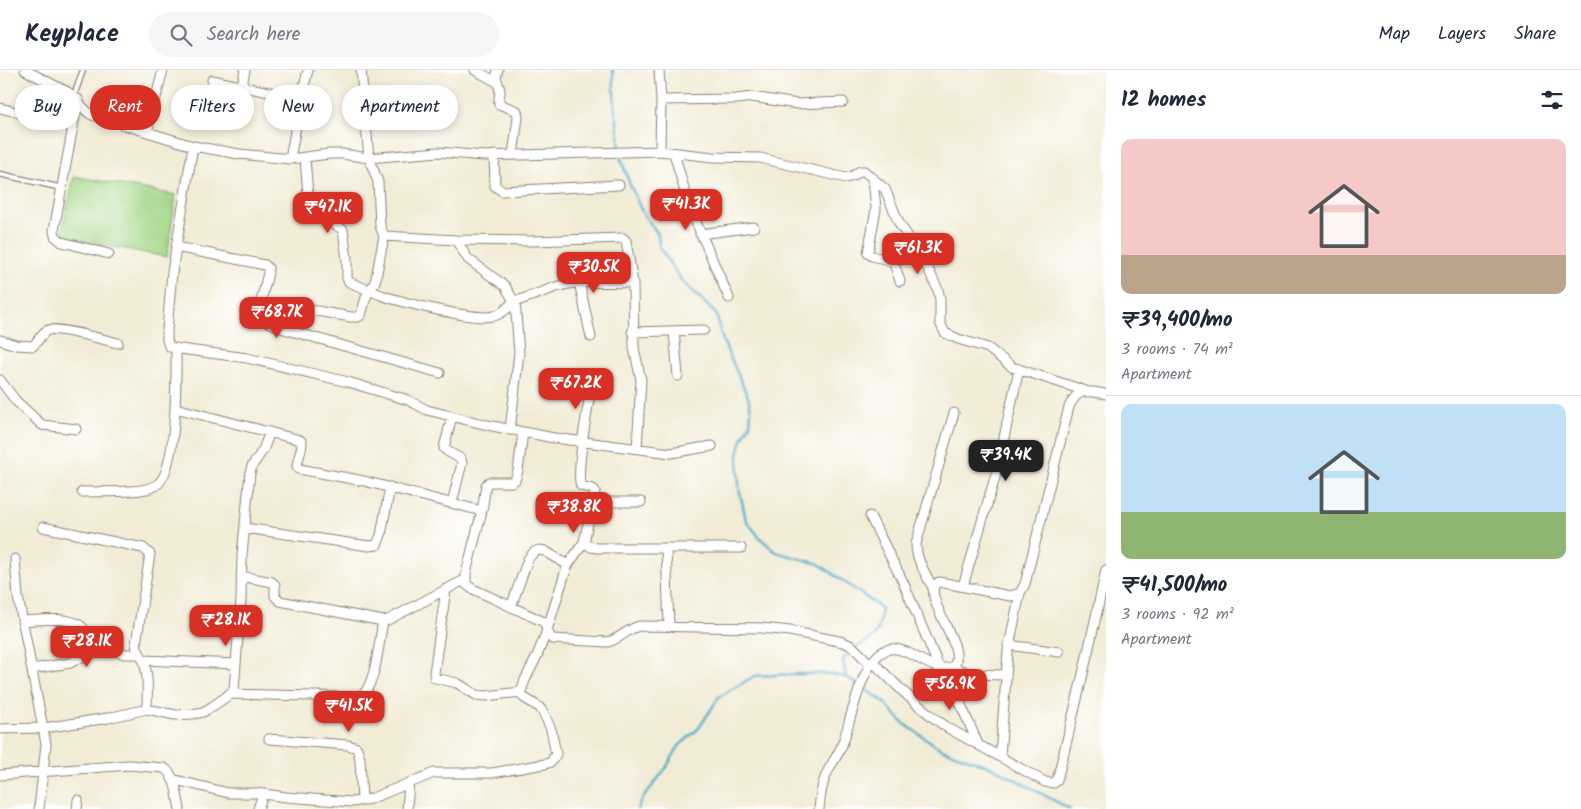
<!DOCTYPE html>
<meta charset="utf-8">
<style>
body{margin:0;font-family:Kalam,sans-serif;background:#f6f6f7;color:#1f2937;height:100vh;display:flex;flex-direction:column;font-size:19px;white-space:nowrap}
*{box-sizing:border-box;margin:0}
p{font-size:16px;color:#747a83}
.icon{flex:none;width:28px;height:28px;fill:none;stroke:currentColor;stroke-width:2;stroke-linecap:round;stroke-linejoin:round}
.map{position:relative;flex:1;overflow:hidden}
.side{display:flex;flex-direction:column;background:#fff;width:475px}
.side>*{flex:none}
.hud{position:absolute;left:15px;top:15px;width:475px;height:45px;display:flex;gap:10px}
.price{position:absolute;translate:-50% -42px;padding:0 11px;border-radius:10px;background:#d93025;color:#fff;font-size:16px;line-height:32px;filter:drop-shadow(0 1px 2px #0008)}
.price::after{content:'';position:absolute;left:50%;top:30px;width:15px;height:11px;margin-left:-8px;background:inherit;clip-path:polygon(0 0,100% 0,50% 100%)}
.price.current{background:#222;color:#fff}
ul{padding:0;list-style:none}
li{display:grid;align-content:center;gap:10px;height:265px;padding:0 15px}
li+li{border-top:1px solid #e0e1e3}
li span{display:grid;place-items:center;height:155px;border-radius:10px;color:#555}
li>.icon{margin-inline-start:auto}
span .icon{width:90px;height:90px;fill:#fffc;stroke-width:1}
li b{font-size:21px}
h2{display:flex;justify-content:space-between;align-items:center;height:60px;padding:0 15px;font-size:21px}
.pill{padding:0 18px;border-radius:22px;background:#fff;box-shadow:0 2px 8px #0003;font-size:18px;line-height:45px}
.pill.current{background:#d93025;color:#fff}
header{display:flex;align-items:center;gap:30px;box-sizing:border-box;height:70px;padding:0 25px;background:#fff;border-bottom:1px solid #e0e1e3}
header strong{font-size:24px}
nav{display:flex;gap:28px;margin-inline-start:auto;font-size:18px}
.search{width:350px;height:45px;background:#f6f6f7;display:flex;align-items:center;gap:12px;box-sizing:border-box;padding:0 18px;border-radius:28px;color:#747a83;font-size:19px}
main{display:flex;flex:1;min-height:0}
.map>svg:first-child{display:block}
</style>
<header>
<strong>Keyplace</strong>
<div class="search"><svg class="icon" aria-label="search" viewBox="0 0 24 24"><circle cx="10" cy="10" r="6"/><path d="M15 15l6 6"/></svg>Search here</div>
<nav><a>Map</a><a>Layers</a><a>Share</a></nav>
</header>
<main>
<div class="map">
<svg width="1106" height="739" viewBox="0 0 1106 739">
<rect width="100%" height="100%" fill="#fff"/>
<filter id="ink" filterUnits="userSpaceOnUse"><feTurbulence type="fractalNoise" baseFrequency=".02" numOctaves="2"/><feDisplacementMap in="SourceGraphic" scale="10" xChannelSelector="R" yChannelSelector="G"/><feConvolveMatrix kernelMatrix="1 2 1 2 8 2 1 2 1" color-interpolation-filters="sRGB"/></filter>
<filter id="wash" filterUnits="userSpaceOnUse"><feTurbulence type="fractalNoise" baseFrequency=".0096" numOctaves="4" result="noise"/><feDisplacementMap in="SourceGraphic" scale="20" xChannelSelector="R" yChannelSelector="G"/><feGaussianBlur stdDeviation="1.12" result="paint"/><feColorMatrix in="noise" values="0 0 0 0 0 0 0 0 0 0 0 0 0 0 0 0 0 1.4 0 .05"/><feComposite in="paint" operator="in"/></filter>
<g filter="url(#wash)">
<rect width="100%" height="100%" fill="#f2ecd6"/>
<path fill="#a2d686" stroke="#5f7951" d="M 74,106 L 176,125 L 167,187 L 61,167 Z"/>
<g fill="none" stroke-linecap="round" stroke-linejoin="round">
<path stroke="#4eaecc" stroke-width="2.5" d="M 613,0 L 615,40 L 619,65 L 620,86 L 630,115 L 643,144 L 658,164 L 659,176 L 671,195 L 682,211 L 716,244 L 723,271 L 748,327 L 751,340 L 750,354 L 742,369 L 738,385 L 739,418 L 746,450 L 760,468 L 776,482 L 819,494 L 881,538 C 880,561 878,567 857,577
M 846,607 L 843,590 L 852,579
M 637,739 L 643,728 L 666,698 L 679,676 L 699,658 L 719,627 L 754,606 L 795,604 L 829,604 L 846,607 L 883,631 L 903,653 L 941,679 L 994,698 L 1070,739"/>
</g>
</g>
<g filter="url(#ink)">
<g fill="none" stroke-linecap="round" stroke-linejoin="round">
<defs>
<path id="service" d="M 74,26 L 83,0
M 0,104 L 62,118"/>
<path id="minor" d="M 25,0 L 71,24 C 80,31 81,39 92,45 L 193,76 L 239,84 L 290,89 L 329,84 L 342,84 L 369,88 L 438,82 L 484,86 L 660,81 L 713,87 L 760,88 L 846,108 L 853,106 L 860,101 L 864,101 L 885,119 L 899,153 L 925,192 L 938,220 L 940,229 L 940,253 L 945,263 L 958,269 L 988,278 L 1012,297 L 1086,321
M 361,0 L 369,88 L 378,112 L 380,156 L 384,166 L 456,170 L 533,171 L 623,168 L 626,171 L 633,213
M 475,0 L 497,12
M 498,0 C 494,11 499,11 500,21 C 500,26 498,29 499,34 L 517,41 L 518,47 L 513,85
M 659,0 L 661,30 L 660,81
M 212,10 L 301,29
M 242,16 L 245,0
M 78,29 L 54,160 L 55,166 L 62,172 L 109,184
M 661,30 L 737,29 L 752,27 L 797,34 L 843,32
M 0,38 L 36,47 L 75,45
M 147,62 L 163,0
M 193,76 L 172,202 L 167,260 L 167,270 L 169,276 L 173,278 L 247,288 L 348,312 L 408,330 L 427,340 L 487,355 L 554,368 L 671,383 L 712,376
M 674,83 L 689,136 L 729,228
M 494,85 L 495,116 L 502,121 L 619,115
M 305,88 L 308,125 L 325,148 L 343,160 L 347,189 L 347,208 L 349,212 C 359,216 371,221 381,225 C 401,232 475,251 494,246 C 503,244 509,236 515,230
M 290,89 L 301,29 L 308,0
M 873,108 L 876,139 L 868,183 L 872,186 L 893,191 L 900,211
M 700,164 L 754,157
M 456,170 L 468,189 L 505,216 L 512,228 L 515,230 L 520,230 L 559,216 L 579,212 L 633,213 L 634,278 L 641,310 L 637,378
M 176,177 L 265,195 L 268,198 L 268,203 L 258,243 L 259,248 L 284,259 L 440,303
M 579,212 L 591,267
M 311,240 L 351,247 L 358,247 L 361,245 L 367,224 L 374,214 L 376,208 L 384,166
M 674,261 L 678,306
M 632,262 L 704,260
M 0,270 L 16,275 L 33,276 C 38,272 42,261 49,260 C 59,257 105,270 118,273
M 0,310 L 16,331 L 42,355 L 76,359
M 175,338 L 300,370 L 302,372 C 302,381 298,387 297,396 L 299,399 L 364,411 L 482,441
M 452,346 L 444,378 L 447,381 L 461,389 L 462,393 L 452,433
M 510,360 L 519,283 L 515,230
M 523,362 L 518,401 L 515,410 L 512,412 L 489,412 L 486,415 L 482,441 L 466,503 L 466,514 L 471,518 L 544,552 L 550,567 L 553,569 L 607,572 C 619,570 627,559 639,556 L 762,558 L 790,561 L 843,572 L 852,576 L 871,595
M 82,422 C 100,421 140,424 155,416 C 178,405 176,304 176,278
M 593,432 L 641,432
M 870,446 L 903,512 L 939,597
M 43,457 L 143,478 L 150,484 L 136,574 C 137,582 142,585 144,592 C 149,607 147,624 147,639
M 245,458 L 369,476 L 377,475 L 381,465 L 390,417
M 584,472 L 591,477 L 597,478 L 741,478
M 666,479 L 669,556
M 15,489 L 18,527 L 46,674 L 39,739
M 241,506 L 272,512 L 275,515 L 275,526 L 280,531 L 383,551 L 388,550 L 466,509
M 963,516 L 996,404 L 1019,299
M 933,518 C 926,504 916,490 916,474 L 954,343
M 446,519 L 434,603 L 435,608 L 457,613 L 476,625 L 486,626 L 521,622
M 511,537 L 528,489 L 534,482 L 539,480 L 545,481 L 568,495
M 22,551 C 38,550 69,546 81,556 C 88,562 91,573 94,581
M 1008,575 L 1059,582
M 143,590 L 236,594
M 873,592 C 897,616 920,639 948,658 L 1045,712 L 1054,713 L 1057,710 C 1075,640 1091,571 1106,500
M 952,597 L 971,604 L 1005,605
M 945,598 L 978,674
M 32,599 L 70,593 L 99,578 L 106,577 L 124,584 L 140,584
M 230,624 L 356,627 C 360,626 364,625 366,621 C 377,603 379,572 383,551
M 0,659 L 44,658 L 108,648 L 147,639 L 175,645 L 193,644 L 203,642 L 213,636 L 226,627 L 234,620 L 241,529 L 242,485 L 250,403 L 252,396 L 263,380 L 270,362
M 269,669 L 348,675 L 357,678 L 360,689 L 362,731
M 1000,686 L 1008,581 L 1020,523
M 0,705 L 129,695 L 164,698 C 176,705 177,726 180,739
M 172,709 L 228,723 L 256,723 L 286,727 L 352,732 L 370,729 L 434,703 L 492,703 L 545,694 L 551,692 L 556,684 L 551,659 L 543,642 L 539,637 L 523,627 L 521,622 L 525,610 L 537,586 L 547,560 L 565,503 L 568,495 L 584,472 L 595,421 L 593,419 L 581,416 C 575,403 589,331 592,313
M 77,739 L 78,730
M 258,739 L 263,724
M 407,739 L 409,713
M 819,739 C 820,728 821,716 826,705 C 830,695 838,686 842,675 C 851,652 862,583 890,579 C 911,576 935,608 955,595 C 964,574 928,536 934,515 L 939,512 L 945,513 L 1010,526 L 1020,523 L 1025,514 L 1069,337 C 1078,317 1087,321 1106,324"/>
</defs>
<use href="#service" stroke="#878479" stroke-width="7"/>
<use href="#minor" stroke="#878479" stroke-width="11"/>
<use href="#service" stroke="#fff" stroke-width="4.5"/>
<use href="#minor" stroke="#fff" stroke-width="9"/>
</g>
</g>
</svg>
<b class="price" style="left:686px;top:161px">₹41.3K</b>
<b class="price" style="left:328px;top:164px">₹47.1K</b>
<b class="price" style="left:918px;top:205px">₹61.3K</b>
<b class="price" style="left:594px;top:224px">₹30.5K</b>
<b class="price" style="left:277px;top:269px">₹68.7K</b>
<b class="price" style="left:576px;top:340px">₹67.2K</b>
<b class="price current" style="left:1006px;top:412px">₹39.4K</b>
<b class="price" style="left:574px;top:464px">₹38.8K</b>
<b class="price" style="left:226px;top:577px">₹28.1K</b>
<b class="price" style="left:87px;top:598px">₹28.1K</b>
<b class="price" style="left:950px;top:641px">₹56.9K</b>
<b class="price" style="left:349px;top:663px">₹41.5K</b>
<div class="hud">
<a class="pill">Buy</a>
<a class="pill current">Rent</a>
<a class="pill">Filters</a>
<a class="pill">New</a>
<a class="pill">Apartment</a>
</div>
</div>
<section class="side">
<h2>12 homes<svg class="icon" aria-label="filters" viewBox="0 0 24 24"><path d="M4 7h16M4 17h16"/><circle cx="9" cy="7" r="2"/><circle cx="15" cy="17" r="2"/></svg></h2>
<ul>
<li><span style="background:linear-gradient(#f6c9c9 75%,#b9a48a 0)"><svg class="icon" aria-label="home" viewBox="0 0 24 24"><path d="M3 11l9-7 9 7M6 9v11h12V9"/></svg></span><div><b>₹39,400/mo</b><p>3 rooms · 74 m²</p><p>Apartment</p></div></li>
<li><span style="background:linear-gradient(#bfe0f5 70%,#8fb573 0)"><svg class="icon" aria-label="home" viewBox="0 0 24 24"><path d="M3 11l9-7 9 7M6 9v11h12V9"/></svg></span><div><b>₹41,500/mo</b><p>3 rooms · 92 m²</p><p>Apartment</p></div></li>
</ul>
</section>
</main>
